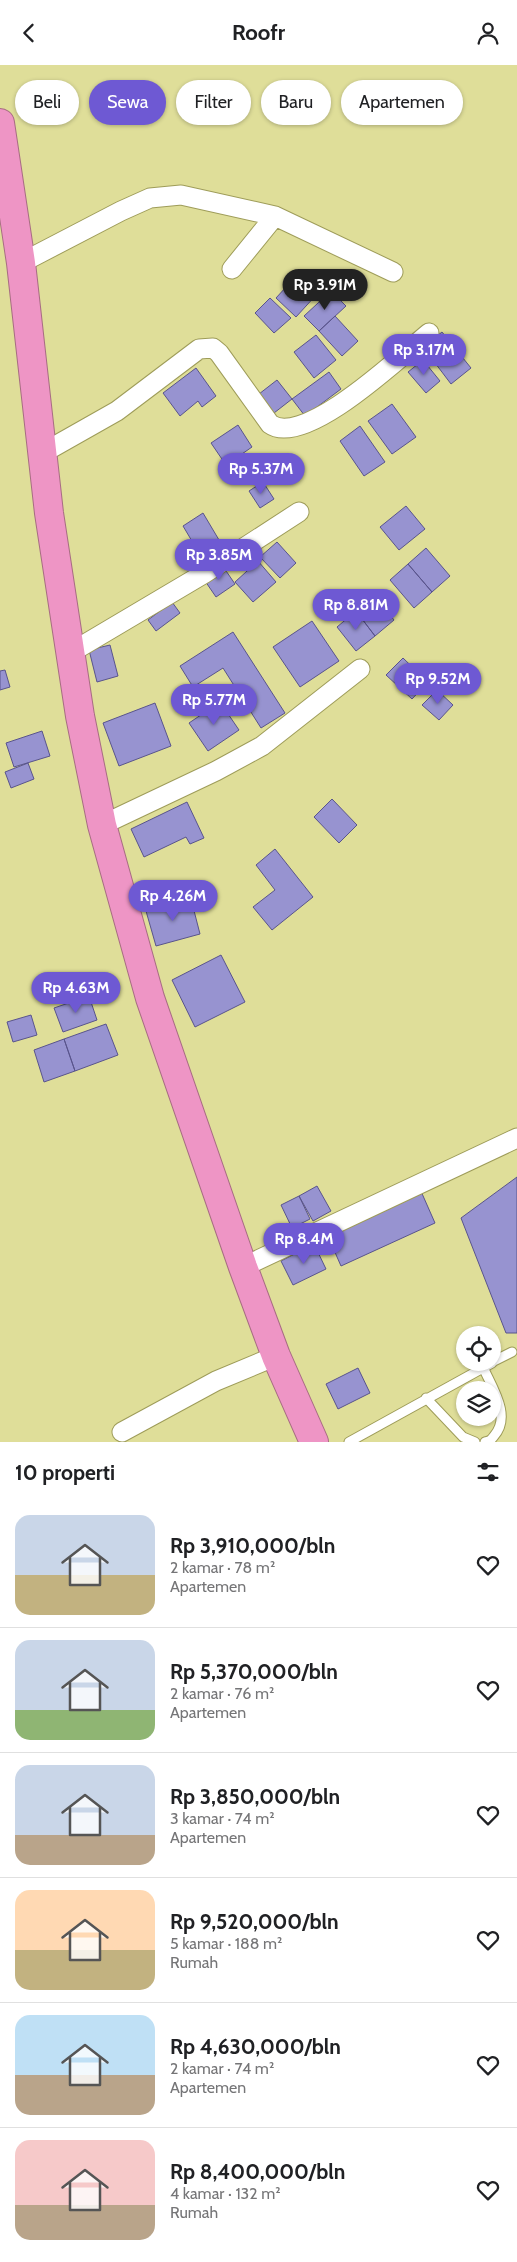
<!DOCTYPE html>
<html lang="id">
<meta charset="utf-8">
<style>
body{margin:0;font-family:Cabin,sans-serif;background:#f6f6f6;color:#202124;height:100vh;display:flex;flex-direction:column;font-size:19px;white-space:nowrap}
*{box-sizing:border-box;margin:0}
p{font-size:16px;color:#757577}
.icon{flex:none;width:28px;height:28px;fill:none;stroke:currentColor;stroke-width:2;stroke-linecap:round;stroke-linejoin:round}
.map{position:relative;height:1377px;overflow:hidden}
.panel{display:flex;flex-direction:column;background:#fff;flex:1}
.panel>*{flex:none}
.banner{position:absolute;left:15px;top:15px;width:488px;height:45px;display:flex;gap:10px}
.fabs{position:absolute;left:456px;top:1261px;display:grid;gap:10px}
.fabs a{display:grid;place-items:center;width:45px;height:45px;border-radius:50%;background:#fff;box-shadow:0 1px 4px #0004;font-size:25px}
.price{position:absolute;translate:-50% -42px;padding:0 11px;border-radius:18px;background:#6e59d3;color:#fff;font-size:16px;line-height:32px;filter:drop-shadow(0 1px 2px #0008)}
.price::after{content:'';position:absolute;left:50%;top:30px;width:15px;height:11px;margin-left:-8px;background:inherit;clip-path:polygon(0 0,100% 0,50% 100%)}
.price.active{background:#222;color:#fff}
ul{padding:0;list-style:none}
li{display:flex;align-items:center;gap:15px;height:125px;padding:0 15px}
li+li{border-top:1px solid #e0e0e0}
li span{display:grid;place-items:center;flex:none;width:140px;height:100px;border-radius:15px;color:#555}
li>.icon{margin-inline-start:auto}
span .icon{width:60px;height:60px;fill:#fffc;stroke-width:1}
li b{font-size:21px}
h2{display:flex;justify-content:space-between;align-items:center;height:60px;padding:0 15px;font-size:21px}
.pill{padding:0 18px;border-radius:22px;background:#fff;box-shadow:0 1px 4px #0004;font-size:18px;line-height:45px}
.pill.active{background:#6e59d3;color:#fff}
header{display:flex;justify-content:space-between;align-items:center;height:65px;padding:0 15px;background:#fff;font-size:22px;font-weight:800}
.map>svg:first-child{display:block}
</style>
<header><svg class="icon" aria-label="back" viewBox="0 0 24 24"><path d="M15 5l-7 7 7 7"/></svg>Roofr<svg class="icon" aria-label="person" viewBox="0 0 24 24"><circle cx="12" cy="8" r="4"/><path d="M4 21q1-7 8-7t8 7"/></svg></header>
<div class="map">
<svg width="517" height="1377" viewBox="0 0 517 1377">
<rect width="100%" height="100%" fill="#dfde99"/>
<path fill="#9793d0" stroke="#59548c" d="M 297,210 L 317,229 L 296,252 L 276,233 Z
M 331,226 L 346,241 L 319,266 L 304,251 Z
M 270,233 L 291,253 L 274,268 L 255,248 Z
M 335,251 L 358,276 L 342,291 L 319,266 Z
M 442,267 L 471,303 L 451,319 L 423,282 Z
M 316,270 L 336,295 L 314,313 L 294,287 Z
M 423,295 L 440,316 L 426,328 L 408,307 Z
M 196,303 L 216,331 L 202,342 L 198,336 L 180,351 L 163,328 Z
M 329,307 L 341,324 L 305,351 L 292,334 Z
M 277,315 L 292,334 L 274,348 L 259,329 Z
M 392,339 L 416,372 L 392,389 L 368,356 Z
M 238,360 L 252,382 L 226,400 L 211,378 Z
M 360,361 L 385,397 L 364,411 L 340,376 Z
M 263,417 L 274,434 L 260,443 L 249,426 Z
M 406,441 L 425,464 L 399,485 L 380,462 Z
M 203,448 L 222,480 L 202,493 L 183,461 Z
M 277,477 L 296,498 L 280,513 L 260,492 Z
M 426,483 L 450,511 L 432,527 L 408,499 Z
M 258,496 L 276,517 L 253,537 L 235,517 Z
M 408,499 L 432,527 L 414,543 L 390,515 Z
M 222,500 L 235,519 L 216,532 L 203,513 Z
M 375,531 L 394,555 L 375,571 L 356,546 Z
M 172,537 L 180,548 L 156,566 L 148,555 Z
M 356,546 L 375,571 L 356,586 L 337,562 Z
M 312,556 L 339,596 L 300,622 L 273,582 Z
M 233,567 L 285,648 L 261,663 L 223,603 L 193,622 L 180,601 Z
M 110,580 L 118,611 L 97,617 L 89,585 Z
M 403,593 L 428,617 L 412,634 L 386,610 Z
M 5,605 L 10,622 L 0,625 L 0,606 Z
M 437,625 L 453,640 L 439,655 L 422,640 Z
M 220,637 L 239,665 L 208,686 L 189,658 Z
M 155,638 L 171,681 L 119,701 L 103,658 Z
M 42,666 L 50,691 L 14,702 L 6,678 Z
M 28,698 L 34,714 L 11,723 L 5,707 Z
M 332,734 L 357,760 L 339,778 L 314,752 Z
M 187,737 L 204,773 L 190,779 L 186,772 L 144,792 L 131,764 Z
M 275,784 L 313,832 L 272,865 L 253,842 L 275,825 L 256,800 Z
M 191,834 L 200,869 L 156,881 L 146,846 Z
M 221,890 L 245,937 L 195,962 L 172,915 Z
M 89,931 L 97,955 L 63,967 L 54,943 Z
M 31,950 L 37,970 L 13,977 L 7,957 Z
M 106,959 L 118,990 L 75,1006 L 64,974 Z
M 64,974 L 75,1006 L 44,1017 L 34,985 Z
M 517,1112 L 517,1268 L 506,1268 L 461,1153 Z
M 317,1121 L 331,1146 L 313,1156 L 299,1131 Z
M 420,1124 L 435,1158 L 341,1201 L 326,1167 Z
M 299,1131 L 310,1154 L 292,1163 L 281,1140 Z
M 314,1179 L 326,1204 L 293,1220 L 281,1196 Z
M 358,1303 L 370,1328 L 338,1344 L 326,1319 Z"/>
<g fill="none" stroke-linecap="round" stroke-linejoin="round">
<defs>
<path id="lane" d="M 492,1297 L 512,1287
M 483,1302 C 492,1323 512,1351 494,1371 C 491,1375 490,1376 485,1377
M 426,1333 L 463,1372 L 475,1377
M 349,1377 L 492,1298"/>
<path id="street" d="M 21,198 L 121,146 L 150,133 L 181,130 L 275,151 L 393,207
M 232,204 L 275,151
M 41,389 L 117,346 L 199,284 L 213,283 L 219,288 L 270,359 C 304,384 402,290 429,268
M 70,588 L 205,508 L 299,447
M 102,760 L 216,706 L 262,681 L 360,604
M 243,1202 L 517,1073
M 122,1367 L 216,1316 L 276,1291"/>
<path id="highway" d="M 0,58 L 21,198 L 49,448 L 80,651 L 102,760 L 150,933 L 243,1202 L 276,1291 L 314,1377"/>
</defs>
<use href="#lane" stroke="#9e9c59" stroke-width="11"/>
<use href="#street" stroke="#9e9c59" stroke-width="21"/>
<use href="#highway" stroke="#a76d82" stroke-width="30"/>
<use href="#lane" stroke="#fff" stroke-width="9"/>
<use href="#street" stroke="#fff" stroke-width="19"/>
<use href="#highway" stroke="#ee95c5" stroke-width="28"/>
</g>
</svg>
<div class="fabs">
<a><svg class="icon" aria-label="locate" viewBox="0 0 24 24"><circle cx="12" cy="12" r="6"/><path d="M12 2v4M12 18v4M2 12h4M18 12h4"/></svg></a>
<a><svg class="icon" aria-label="layers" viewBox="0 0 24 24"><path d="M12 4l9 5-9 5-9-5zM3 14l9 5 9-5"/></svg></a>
</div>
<b class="price active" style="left:325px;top:246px">Rp 3.91M</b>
<b class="price" style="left:424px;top:311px">Rp 3.17M</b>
<b class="price" style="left:261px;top:430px">Rp 5.37M</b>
<b class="price" style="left:219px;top:516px">Rp 3.85M</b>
<b class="price" style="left:356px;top:566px">Rp 8.81M</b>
<b class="price" style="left:438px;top:640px">Rp 9.52M</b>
<b class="price" style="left:214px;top:661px">Rp 5.77M</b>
<b class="price" style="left:173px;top:857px">Rp 4.26M</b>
<b class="price" style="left:76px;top:949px">Rp 4.63M</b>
<b class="price" style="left:304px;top:1200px">Rp 8.4M</b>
<div class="banner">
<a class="pill">Beli</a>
<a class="pill active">Sewa</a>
<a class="pill">Filter</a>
<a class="pill">Baru</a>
<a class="pill">Apartemen</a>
</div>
</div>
<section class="panel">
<h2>10 properti<svg class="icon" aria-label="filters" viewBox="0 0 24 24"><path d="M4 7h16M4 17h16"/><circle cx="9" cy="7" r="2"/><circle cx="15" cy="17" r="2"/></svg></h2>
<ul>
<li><span style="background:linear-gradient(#c9d6e8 60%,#c2b280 0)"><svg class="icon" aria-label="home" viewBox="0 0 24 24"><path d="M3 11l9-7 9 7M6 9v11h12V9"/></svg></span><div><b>Rp 3,910,000/bln</b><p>2 kamar · 78 m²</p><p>Apartemen</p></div><svg class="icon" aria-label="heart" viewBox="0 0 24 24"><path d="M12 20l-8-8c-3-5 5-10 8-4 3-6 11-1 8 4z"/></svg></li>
<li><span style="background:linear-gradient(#c9d6e8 70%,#8fb573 0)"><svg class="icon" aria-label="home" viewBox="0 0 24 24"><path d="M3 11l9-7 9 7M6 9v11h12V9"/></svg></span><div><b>Rp 5,370,000/bln</b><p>2 kamar · 76 m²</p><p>Apartemen</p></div><svg class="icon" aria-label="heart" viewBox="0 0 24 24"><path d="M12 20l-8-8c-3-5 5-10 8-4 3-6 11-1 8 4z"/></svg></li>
<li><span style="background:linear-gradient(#c9d6e8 70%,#b9a48a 0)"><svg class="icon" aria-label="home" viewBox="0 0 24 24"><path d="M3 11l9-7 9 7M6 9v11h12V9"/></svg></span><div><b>Rp 3,850,000/bln</b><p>3 kamar · 74 m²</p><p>Apartemen</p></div><svg class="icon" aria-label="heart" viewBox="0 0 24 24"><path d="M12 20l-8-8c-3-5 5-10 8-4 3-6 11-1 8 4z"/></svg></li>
<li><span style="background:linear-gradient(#ffd9b3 60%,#c2b280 0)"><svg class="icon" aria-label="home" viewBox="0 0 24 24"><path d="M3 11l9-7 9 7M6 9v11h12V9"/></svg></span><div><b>Rp 9,520,000/bln</b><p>5 kamar · 188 m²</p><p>Rumah</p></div><svg class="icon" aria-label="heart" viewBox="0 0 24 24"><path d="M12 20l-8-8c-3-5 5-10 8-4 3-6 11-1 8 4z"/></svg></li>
<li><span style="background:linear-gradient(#bfe0f5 60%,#b9a48a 0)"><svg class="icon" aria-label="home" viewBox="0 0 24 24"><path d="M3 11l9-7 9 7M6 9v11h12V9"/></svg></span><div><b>Rp 4,630,000/bln</b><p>2 kamar · 74 m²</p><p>Apartemen</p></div><svg class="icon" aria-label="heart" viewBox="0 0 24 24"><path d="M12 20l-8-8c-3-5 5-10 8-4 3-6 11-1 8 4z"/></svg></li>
<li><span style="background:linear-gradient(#f6c9c9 65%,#b9a48a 0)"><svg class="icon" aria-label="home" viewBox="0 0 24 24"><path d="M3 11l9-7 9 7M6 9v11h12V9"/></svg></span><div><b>Rp 8,400,000/bln</b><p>4 kamar · 132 m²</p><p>Rumah</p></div><svg class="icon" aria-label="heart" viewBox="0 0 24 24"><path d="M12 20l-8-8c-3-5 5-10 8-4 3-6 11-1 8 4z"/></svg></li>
</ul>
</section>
